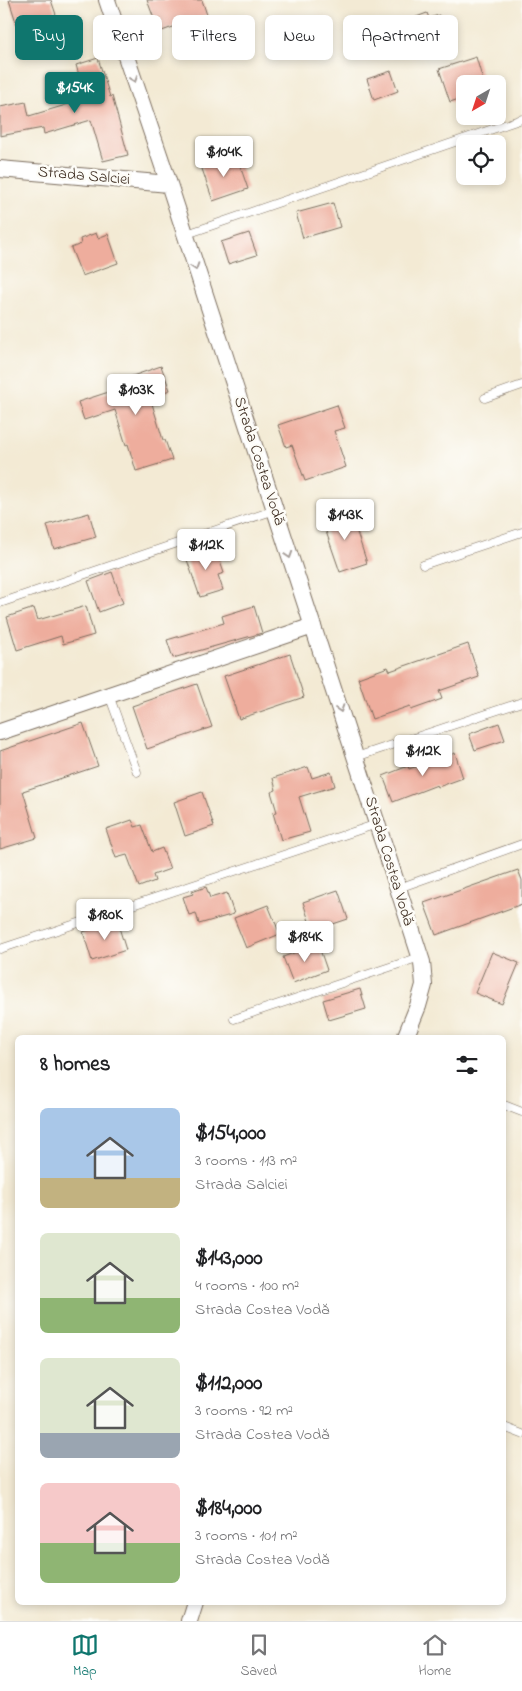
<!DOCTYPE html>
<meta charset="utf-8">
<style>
body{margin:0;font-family:"Indie Flower",sans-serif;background:#f6f6f6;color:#202124;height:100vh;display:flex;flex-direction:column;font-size:19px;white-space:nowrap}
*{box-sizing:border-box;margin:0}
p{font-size:16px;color:#757577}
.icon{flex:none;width:28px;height:28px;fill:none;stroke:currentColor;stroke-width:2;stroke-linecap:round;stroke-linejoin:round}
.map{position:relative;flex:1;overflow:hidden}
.panel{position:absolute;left:15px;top:1035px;width:491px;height:570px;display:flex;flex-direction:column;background:#fff;border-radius:8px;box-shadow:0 2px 8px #0003}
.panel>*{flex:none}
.guide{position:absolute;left:15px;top:15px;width:492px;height:45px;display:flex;gap:10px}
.needle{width:32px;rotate:219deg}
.fabs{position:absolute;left:456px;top:75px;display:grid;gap:10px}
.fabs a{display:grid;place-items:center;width:50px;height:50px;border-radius:8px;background:#fff;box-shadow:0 2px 8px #0003;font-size:25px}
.price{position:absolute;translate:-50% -42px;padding:0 11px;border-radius:5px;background:#fff;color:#222;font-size:16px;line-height:32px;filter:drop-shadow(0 1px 2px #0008)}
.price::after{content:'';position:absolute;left:50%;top:30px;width:15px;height:11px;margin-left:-8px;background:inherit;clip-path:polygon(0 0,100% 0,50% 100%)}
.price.active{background:#0f766e;color:#fff}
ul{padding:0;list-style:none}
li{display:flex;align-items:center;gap:15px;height:125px;padding:0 25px}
li span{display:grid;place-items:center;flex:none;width:140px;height:100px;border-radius:8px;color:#555}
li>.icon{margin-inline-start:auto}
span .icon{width:60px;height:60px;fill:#fffc;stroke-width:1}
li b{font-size:21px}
h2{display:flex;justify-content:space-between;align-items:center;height:60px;padding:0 25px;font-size:21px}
.pill{padding:0 18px;border-radius:8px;background:#fff;box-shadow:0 2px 8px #0003;font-size:18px;line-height:45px}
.pill.active{background:#0f766e;color:#fff}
.tabs{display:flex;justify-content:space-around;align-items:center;height:70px;border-top:1px solid #e0e0e0;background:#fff;font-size:14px;color:#757577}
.tabs a{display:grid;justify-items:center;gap:2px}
.tabs .active{color:#0f766e}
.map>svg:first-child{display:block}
</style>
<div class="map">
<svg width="522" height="1621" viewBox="0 0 522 1621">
<rect width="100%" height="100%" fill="#fdfcf7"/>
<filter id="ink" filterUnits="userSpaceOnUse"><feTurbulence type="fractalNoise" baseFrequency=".02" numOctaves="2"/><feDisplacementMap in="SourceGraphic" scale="10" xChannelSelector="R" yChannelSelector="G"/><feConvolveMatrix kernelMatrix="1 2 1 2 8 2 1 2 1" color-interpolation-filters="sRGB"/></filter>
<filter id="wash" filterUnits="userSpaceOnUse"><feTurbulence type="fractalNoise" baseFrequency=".0096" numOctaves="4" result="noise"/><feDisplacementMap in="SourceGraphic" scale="20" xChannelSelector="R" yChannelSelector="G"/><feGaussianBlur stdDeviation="1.12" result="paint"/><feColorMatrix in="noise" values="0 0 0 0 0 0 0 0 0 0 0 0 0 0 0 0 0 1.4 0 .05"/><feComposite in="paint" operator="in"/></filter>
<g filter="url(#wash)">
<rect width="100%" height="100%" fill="#f3ead4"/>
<g id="blocks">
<path fill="#eead9d" d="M 9,0 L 51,0 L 63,35 L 24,47 Z
M 147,0 L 202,0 L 207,15 L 159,32 Z
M 427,13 L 429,18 L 439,15 L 445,30 L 436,34 L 436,38 L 417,46 L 417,40 L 409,43 L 404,29 L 413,25 L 411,19 Z
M 476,57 L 484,84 L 465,84 L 465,97 L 450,102 L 439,69 Z
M 98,58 L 110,97 L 112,96 L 128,155 L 103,161 L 91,120 L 44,134 L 43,128 L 0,136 L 0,107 L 26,102 L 29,116 L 86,99 L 76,65 Z
M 391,71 L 398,91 L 374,100 L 367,79 Z
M 236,154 L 248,189 L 213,201 L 201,166 Z
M 333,203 L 340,227 L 303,238 L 296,213 Z
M 96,233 L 98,238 L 108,234 L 118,263 L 82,276 L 71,248 L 81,244 L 80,239 Z
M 249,233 L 257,255 L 228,264 L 221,242 Z
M 161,366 L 170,390 L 150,397 L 163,440 L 165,440 L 172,460 L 136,471 L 128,444 L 126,445 L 115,410 L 84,420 L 78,402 L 127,386 L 124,379 Z
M 337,405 L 345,428 L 334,431 L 346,467 L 305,481 L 292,445 L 286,447 L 278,425 Z
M 350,511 L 367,563 L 340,572 L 322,520 Z
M 89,513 L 96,537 L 54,549 L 47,525 Z
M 215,547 L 224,573 L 218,575 L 223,590 L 200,597 L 186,557 Z
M 112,572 L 123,603 L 99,612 L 88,581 Z
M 86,606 L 94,635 L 63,644 L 61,636 L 17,650 L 7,617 L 34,608 L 38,620 Z
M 254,606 L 262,633 L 173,658 L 167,640 L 224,623 L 222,616 Z
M 468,644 L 479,677 L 439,691 L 442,699 L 411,710 L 410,706 L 372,719 L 358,678 L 388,667 L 390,671 Z
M 290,654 L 304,697 L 239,719 L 224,676 Z
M 197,684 L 212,727 L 147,749 L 132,706 Z
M 83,723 L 98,766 L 23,791 L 37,838 L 0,849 L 0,751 Z
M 499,723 L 505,740 L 475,750 L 469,734 Z
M 455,753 L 463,778 L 438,787 L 437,785 L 393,802 L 383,776 L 408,766 L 409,769 Z
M 308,767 L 312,778 L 331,772 L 335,786 L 299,797 L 310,832 L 281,840 L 273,813 L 277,812 L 271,792 L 276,790 L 273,778 Z
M 202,792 L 214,826 L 185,836 L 174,802 Z
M 132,820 L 135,827 L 142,825 L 152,852 L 162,848 L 170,869 L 153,875 L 155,881 L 139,887 L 127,855 L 116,858 L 106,829 Z
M 518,870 L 522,880 L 522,904 L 436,935 L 424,903 Z
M 206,887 L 210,898 L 227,893 L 234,914 L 199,924 L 196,913 L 189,915 L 183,897 L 193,894 L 192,892 Z
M 338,890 L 348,919 L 312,931 L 303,902 Z
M 268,905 L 280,934 L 246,948 L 234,918 Z
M 117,921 L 126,950 L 92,961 L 83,932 Z
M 318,944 L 327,970 L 293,983 L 283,957 Z
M 492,952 L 519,963 L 502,1004 L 475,993 Z
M 360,989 L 366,1009 L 329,1020 L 323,1000 Z"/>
</g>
</g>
<g filter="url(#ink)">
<use href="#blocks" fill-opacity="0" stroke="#7b6d5e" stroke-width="1"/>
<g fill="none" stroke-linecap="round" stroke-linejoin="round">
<defs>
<path id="lane" d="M 184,235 L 522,119
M 485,398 L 522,385
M 423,565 L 522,532
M 0,603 L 275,510
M 109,695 L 137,772
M 356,757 L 522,702
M 396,889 L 522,844
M 0,949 L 377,824
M 234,1019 L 420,957
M 504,1105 L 522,1112
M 504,1427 L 522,1434"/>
<path id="street" d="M 107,0 L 169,184 L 422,962 L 424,985 L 418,1006 L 405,1038
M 0,169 L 169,184
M 0,732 L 313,626
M 189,1621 L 195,1602"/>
</defs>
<use href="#lane" stroke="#7b6d5e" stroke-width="9"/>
<use href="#street" stroke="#7b6d5e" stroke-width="18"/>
<use href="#lane" stroke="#fff" stroke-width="8"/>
<use href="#street" stroke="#fff" stroke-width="16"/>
</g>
<defs><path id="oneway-chevron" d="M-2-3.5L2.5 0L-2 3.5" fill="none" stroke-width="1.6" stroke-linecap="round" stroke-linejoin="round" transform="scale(1.25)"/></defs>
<g stroke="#a79f9a">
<use href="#oneway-chevron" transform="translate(134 79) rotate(71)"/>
<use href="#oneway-chevron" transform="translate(195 267) rotate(72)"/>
<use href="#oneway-chevron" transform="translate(289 555) rotate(72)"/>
<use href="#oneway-chevron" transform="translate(340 709) rotate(72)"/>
</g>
</g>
<g text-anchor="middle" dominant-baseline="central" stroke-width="5" stroke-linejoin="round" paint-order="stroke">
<g font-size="16" fill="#3b2a1e" stroke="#fdfcf7">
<text transform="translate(84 176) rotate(5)">Strada Salciei</text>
<text transform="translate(259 461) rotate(72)">Strada Costea Vodă</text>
<text transform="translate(389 861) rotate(73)">Strada Costea Vodă</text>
</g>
</g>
</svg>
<div class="fabs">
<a><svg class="needle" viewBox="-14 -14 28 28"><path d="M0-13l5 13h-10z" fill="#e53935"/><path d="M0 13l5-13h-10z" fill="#757577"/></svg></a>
<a><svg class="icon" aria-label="locate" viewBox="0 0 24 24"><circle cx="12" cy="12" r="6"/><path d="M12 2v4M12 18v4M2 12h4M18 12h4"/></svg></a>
</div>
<b class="price active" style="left:75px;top:114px">$154K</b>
<b class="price" style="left:224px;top:178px">$104K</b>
<b class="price" style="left:136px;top:416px">$103K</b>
<b class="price" style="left:345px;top:541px">$143K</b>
<b class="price" style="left:206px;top:571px">$112K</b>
<b class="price" style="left:423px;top:777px">$112K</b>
<b class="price" style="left:105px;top:941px">$180K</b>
<b class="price" style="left:305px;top:963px">$184K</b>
<div class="guide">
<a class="pill active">Buy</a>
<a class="pill">Rent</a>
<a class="pill">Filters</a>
<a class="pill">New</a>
<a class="pill">Apartment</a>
</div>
<section class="panel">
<h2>8 homes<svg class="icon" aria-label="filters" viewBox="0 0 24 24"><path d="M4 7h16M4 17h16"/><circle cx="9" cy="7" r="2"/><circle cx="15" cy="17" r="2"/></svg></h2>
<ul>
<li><span style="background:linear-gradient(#a9c7e8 70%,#c2b280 0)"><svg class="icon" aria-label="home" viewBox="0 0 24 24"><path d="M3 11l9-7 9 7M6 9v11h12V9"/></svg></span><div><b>$154,000</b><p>3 rooms · 113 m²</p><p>Strada Salciei</p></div></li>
<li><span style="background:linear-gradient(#dfe7d0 65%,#8fb573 0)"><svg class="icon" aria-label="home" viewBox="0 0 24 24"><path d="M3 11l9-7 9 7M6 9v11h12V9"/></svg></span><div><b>$143,000</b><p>4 rooms · 100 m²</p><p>Strada Costea Vodă</p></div></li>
<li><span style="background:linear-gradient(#dfe7d0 75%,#9aa5b1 0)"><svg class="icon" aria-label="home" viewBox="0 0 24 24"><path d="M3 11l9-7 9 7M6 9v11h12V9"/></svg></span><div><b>$112,000</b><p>3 rooms · 92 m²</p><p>Strada Costea Vodă</p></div></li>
<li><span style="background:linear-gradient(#f6c9c9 60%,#8fb573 0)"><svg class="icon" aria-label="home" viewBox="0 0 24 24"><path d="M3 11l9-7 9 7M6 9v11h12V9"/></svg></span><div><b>$184,000</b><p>3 rooms · 101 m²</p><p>Strada Costea Vodă</p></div></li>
</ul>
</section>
</div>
<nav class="tabs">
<a class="active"><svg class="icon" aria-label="map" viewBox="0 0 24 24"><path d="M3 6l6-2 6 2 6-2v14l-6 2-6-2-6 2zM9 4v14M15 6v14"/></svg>Map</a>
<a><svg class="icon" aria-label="saved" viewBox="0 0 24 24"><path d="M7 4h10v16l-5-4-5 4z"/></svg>Saved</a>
<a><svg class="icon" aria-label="home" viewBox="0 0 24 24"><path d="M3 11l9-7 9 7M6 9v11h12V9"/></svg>Home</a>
</nav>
